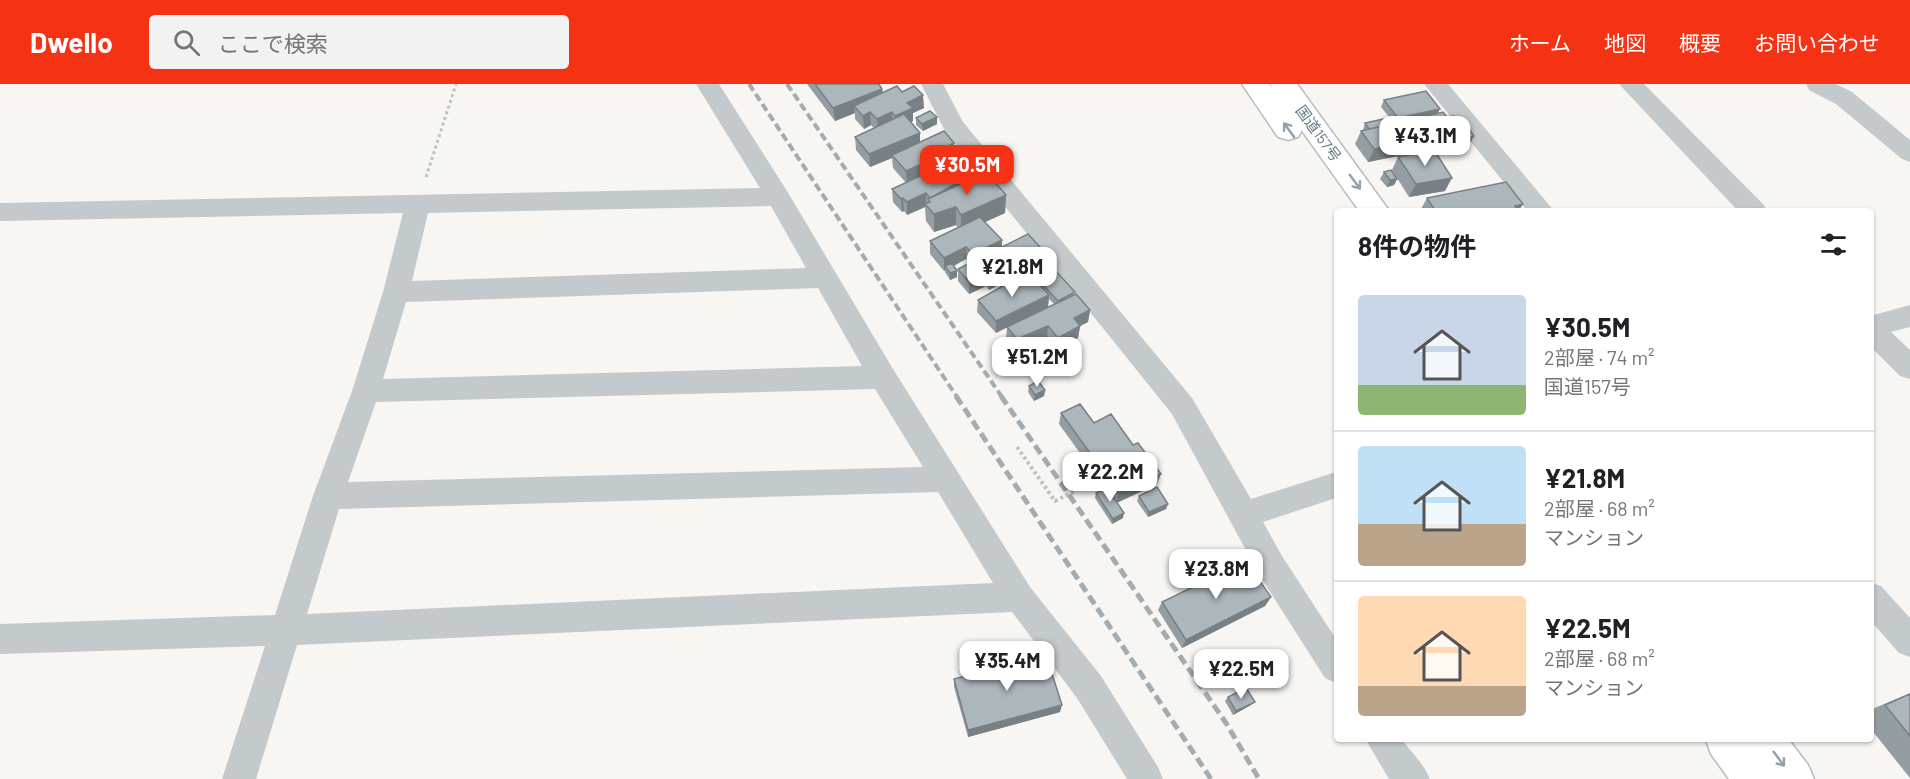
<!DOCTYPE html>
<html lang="ja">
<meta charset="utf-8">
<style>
body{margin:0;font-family:Barlow,"Noto Sans JP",sans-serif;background:#f2f2f2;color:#202124;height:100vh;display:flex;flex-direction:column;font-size:22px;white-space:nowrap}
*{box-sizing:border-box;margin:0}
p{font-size:20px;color:#757577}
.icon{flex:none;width:33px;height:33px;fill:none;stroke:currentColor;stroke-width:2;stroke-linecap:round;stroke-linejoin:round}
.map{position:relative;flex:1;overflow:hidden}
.drawer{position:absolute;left:1334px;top:124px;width:540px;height:534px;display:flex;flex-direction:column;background:#fff;border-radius:6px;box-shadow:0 2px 4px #0004}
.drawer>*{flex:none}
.price{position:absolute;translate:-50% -51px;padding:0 14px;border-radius:12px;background:#fff;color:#222;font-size:20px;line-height:39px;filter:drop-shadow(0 2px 3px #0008)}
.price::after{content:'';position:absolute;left:50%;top:36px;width:18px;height:14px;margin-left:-9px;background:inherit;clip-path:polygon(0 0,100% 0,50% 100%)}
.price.active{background:#f53314;color:#fff}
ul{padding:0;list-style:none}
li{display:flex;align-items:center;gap:18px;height:150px;padding:0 24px}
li+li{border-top:2px solid #e0e0e0}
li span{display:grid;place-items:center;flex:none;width:168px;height:120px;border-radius:6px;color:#555}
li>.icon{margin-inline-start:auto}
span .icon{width:72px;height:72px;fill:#fffc;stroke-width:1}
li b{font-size:26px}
h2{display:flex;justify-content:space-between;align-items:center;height:72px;padding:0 24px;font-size:26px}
header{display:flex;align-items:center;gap:36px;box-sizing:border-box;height:84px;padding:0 30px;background:#f53314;color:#fff}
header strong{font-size:28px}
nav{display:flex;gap:33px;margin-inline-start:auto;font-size:21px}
.search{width:420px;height:54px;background:#f2f2f2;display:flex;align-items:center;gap:15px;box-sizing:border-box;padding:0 21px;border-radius:6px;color:#757577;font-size:22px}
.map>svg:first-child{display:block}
</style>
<header>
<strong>Dwello</strong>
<div class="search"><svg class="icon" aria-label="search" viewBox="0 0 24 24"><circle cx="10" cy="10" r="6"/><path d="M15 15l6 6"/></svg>ここで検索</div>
<nav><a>ホーム</a><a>地図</a><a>概要</a><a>お問い合わせ</a></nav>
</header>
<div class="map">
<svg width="1910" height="695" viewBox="0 0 1910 695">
<rect width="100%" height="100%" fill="#f7f6f3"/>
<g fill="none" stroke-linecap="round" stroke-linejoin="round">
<defs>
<path id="trunk" d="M 1242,0 L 1269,0 L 1274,6 L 1270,0 L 1297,0 L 1390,128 L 1360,128 L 1300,44 L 1302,46 L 1298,53 L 1288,56 L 1278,53 Z
M 1706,656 L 1789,656 L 1808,681 L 1814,695 L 1729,695 L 1711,670 Z"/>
</defs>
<use href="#trunk" stroke="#b8bcbf" stroke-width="3"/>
<path stroke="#bfc2c4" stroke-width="3" stroke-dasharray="3 3" stroke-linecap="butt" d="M 426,93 L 456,0"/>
<path stroke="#bfc2c4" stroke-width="4" stroke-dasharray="3 3" stroke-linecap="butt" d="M 1017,363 L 1055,417 L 1099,395"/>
<path fill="#c4c9cc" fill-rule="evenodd" d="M 696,0 L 719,0 L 787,107 L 893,285 L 1030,503 L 1101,592 L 1158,683 L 1163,695 L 1127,695 L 1077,614 L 1012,528 L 297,561 L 256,695 L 222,695 L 265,562 L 0,570 L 0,540 L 275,531 L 313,412 L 352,307 L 383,208 L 403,129 L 0,137 L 0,119 L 760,104 ZM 771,122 L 806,184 L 412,197 L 428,129 ZM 818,204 L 862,282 L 383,295 L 406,218 ZM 875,305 L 923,383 L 348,398 L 376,318 ZM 938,408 L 993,499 L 307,530 L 339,425 Z
M 921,0 L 943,0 L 963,38 L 1192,314 L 1251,415 L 1336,388 L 1336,414 L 1263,438 L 1282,472 L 1336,555 L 1336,599 L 1325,594 L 1260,492 L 1172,330 L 946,49 Z
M 1424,0 L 1448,0 L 1555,128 L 1528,128 Z
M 1619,0 L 1644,0 L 1764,121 L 1767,128 L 1739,128 Z
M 1806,0 L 1836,0 L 1852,8 L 1910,56 L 1910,78 L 1902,75 L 1836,20 L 1809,6 Z
M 1910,221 L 1910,243 L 1891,248 L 1910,266 L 1910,295 L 1900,292 L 1870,262 L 1870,232 Z
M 1870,498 L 1881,502 L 1910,534 L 1910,573 L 1899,569 L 1870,536 Z
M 1366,656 L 1402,656 C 1412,669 1424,680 1430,695 L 1389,695 Z"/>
<use href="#trunk" fill="#fff" fill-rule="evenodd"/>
<path stroke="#a3acb1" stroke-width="4" stroke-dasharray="8 4" stroke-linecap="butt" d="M 749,0 L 957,313
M 787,0 L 1002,313"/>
<path stroke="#a3acb1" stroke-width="5" stroke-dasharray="10 5" stroke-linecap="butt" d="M 956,312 L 1211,695
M 1001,312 L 1226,639 L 1259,695"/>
</g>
<path fill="#949da1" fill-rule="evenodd" d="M 807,0 L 879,0 L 883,8 L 902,8 L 924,24 L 913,29 L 913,37 L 911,38 L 920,49 L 920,58 L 954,72 L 942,78 L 942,82 L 959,101 L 1006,111 L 1005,129 L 985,138 L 1002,163 L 1051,175 L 1050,186 L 1090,226 L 1088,238 L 1080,242 L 1078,254 L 1056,266 L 1047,254 L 1016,267 L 1006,255 L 1007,243 L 996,249 L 977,228 L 978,216 L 1004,201 L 1002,199 L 989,206 L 986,202 L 969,210 L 958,197 L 958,185 L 970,179 L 966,175 L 954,182 L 957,187 L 957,193 L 950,196 L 945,188 L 945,186 L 944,187 L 930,170 L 930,157 L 958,144 L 956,141 L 934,148 L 926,137 L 925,123 L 907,131 L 904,127 L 902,128 L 893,118 L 892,105 L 906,99 L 893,84 L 892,74 L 870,83 L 856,66 L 855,53 L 874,44 L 871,41 L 864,45 L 855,35 L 855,29 L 835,37 ZM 1049,215 L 1054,220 L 1048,223 Z
M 1384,16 L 1440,25 L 1437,29 L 1458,36 L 1467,65 L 1445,70 L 1442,66 L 1435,68 L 1445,107 L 1409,113 L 1392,86 L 1398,73 L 1423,68 L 1423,67 L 1368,78 L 1355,60 L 1361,47 L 1363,46 L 1365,39 L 1388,41 L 1394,39 L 1381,23 Z
M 937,33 L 937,40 L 923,47 L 916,41 L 916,34 Z
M 1384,88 L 1397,95 L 1394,101 L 1387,103 L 1380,95 Z
M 1427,114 L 1518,128 L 1420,128 L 1420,127 Z
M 1029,302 L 1045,306 L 1044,312 L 1034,317 L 1028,308 Z
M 1061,329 L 1094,339 L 1157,400 L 1117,419 L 1123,434 L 1112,440 L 1095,414 L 1096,409 L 1106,405 L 1059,340 Z
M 1139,412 L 1168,420 L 1166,425 L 1148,433 L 1137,417 Z
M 1271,513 L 1265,522 L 1182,564 L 1158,526 L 1162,518 Z
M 954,595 L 1060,628 L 968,653 L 954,603 Z
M 1910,609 L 1910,694 L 1870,644 L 1870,626 Z
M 1228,613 L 1251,621 L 1233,631 L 1225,617 Z"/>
<path fill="#788083" d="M 882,5 L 883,18 L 854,22 L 855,29 L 835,37 L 833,24 Z
M 923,11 L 924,24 L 913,29 L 913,37 L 896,45 L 895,32 L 907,19 Z
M 1440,25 L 1436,32 L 1395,41 L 1398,34 Z
M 870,28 L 871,41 L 864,45 L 863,32 Z
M 892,28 L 892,41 L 878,48 L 877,35 Z
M 937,33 L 937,40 L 923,47 L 922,40 Z
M 920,49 L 920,62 L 892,71 L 892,74 L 870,83 L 869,70 Z
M 1474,52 L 1467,65 L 1445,70 L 1452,57 Z
M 1449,53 L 1442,66 L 1425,70 L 1431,57 Z
M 1429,54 L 1423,67 L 1368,78 L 1374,65 Z
M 954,59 L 954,72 L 942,78 L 942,88 L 925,96 L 924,83 L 938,70 L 940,66 Z
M 922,80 L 922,93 L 907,100 L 906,87 Z
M 1452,94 L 1445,107 L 1409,113 L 1416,100 Z
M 1397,95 L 1394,101 L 1387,103 L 1390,96 Z
M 959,98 L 959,111 L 930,114 Z
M 926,109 L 926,121 L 925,120 L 925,123 L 907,131 L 907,118 Z
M 1006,111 L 1005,129 L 961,149 L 961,131 Z
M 903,114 L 904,127 L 902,128 L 901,115 Z
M 1523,120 L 1518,128 L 1505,128 L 1515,122 Z
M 956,123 L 956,141 L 934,148 L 934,130 Z
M 1002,156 L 1002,169 L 973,183 L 973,170 Z
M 966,163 L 966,175 L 947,185 L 945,182 L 945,186 L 944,187 L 944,174 Z
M 1051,175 L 1050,187 L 1023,201 L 1024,188 Z
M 1021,186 L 1020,198 L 1007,205 L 1008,192 Z
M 957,187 L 957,193 L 950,196 L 950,189 Z
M 1003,187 L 1002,199 L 989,206 L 990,194 Z
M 986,189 L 986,202 L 969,210 L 969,198 Z
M 1049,211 L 1048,223 L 996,249 L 996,237 Z
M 1090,226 L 1088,238 L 1072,246 L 1074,234 Z
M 1048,242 L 1047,254 L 1016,267 L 1017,255 Z
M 1080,242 L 1078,254 L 1056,266 L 1058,254 Z
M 1045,306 L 1044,312 L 1034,317 L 1035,311 Z
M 1161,390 L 1157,400 L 1116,419 L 1119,409 Z
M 1168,420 L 1166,425 L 1148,433 L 1149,428 Z
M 1124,429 L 1123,434 L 1112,440 L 1113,435 Z
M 1271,513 L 1265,522 L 1182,564 L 1186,556 Z
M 1255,618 L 1251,621 L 1233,631 L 1236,627 Z
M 1062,621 L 1060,628 L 968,653 L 968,646 Z"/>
<path fill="#acb7bb" stroke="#788083" stroke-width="1.5" d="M 815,0 L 879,0 L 882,5 L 833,24 Z
M 897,2 L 902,8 L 914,2 L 923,11 L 907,19 L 913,24 L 895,32 L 892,28 L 877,35 L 870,28 L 863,32 L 854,22 Z
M 1426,7 L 1440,25 L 1398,34 L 1384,16 Z
M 930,27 L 937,33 L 922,40 L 916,34 Z
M 1443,28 L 1447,33 L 1454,32 L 1458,37 L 1462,36 L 1474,52 L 1452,57 L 1449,53 L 1431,57 L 1429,54 L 1374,65 L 1361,47 Z
M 904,30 L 920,49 L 869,70 L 855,53 Z
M 1383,35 L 1388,41 L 1369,45 L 1365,39 Z
M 944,47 L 954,59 L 940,66 L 942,68 L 938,70 L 942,75 L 924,83 L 922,80 L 906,87 L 892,71 Z
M 1434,66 L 1452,94 L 1416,100 L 1398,73 Z
M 944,81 L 959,98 L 930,114 L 926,109 L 907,118 L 903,114 L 901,115 L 892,105 Z
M 1391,86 L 1397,95 L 1390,96 L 1384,88 Z
M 986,88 L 1006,111 L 961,131 L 956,123 L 934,130 L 925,120 L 930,118 L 928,115 Z
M 1506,98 L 1523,120 L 1515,122 L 1517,125 L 1505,128 L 1436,128 L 1427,114 Z
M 980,133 L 1002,156 L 973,170 L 966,163 L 944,174 L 930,157 Z
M 1028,150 L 1051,175 L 1024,188 L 1021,186 L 1008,192 L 1003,187 L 990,194 L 986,189 L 969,198 L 958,185 Z
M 952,179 L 957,187 L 950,189 L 945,182 Z
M 1053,184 L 1075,208 L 1058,217 L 1036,193 Z
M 1017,194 L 1023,201 L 1034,195 L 1049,211 L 996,237 L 978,216 Z
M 1076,210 L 1090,226 L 1074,234 L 1080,242 L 1058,254 L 1048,242 L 1017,255 L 1007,243 Z
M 1038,297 L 1045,306 L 1035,311 L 1029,302 Z
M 1080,320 L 1094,339 L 1111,330 L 1133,361 L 1138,359 L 1161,390 L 1119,409 L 1061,329 Z
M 1157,403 L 1168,420 L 1149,428 L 1139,412 Z
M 1107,404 L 1124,429 L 1113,435 L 1096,409 Z
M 1246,477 L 1271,513 L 1186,556 L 1162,518 Z
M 1046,571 L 1062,621 L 968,646 L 954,595 Z
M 1246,604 L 1255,618 L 1236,627 L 1228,613 Z
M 1910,610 L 1910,652 L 1885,621 Z"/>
<defs><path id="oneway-shaft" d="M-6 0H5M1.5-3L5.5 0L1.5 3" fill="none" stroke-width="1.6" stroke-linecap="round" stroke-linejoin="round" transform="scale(1.5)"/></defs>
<g stroke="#91a2ab">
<use href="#oneway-shaft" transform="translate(1289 46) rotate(-126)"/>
<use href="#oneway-shaft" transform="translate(1355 98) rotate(54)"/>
<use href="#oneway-shaft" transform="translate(1779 675) rotate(53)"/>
</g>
<g text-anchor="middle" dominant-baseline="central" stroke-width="6" stroke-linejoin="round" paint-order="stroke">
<g font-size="15" fill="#627a87" stroke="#fff">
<text transform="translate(1319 49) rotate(54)">国道157号</text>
</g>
</g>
</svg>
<b class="price" style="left:1425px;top:83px">¥43.1M</b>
<b class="price active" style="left:967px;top:112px">¥30.5M</b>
<b class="price" style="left:1012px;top:214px">¥21.8M</b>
<b class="price" style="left:1037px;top:304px">¥51.2M</b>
<b class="price" style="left:1110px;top:419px">¥22.2M</b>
<b class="price" style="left:1216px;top:516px">¥23.8M</b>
<b class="price" style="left:1007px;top:608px">¥35.4M</b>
<b class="price" style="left:1241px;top:616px">¥22.5M</b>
<section class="drawer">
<h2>8件の物件<svg class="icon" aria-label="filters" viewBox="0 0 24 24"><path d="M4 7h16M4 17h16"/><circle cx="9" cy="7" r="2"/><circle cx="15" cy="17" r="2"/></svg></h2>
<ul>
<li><span style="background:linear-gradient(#c9d6e8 75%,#8fb573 0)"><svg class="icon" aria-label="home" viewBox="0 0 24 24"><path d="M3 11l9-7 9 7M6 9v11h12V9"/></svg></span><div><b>¥30.5M</b><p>2部屋 · 74 m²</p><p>国道157号</p></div></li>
<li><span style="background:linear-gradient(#bfe0f5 65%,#b9a48a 0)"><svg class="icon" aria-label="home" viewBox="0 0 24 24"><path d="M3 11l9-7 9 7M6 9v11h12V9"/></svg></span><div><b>¥21.8M</b><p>2部屋 · 68 m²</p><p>マンション</p></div></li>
<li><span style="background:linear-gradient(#ffd9b3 75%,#b9a48a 0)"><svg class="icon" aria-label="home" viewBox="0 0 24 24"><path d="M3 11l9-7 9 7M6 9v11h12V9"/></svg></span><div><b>¥22.5M</b><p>2部屋 · 68 m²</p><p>マンション</p></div></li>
</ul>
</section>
</div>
